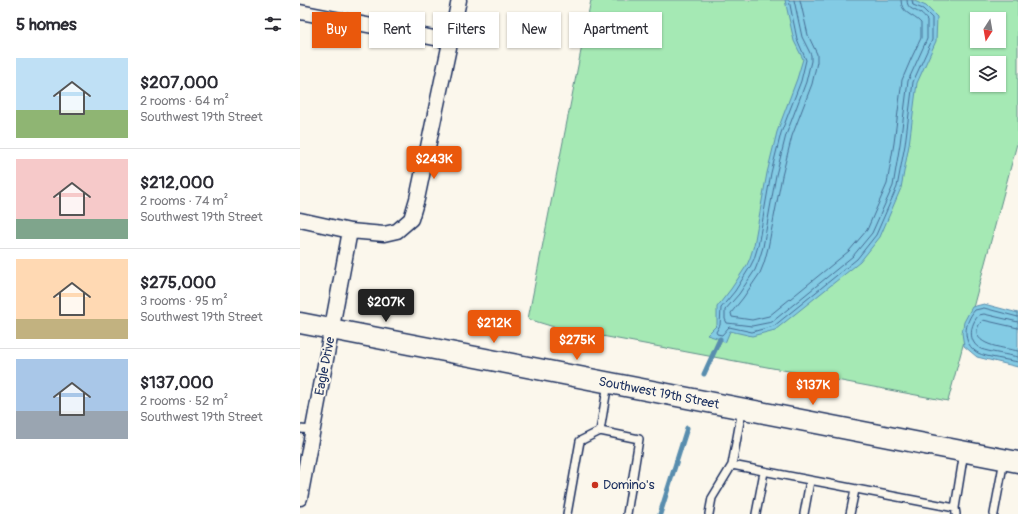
<!DOCTYPE html>
<meta charset="utf-8">
<style>
body{margin:0;font-family:Pangolin,sans-serif;background:#f7f7f7;color:#2b2b33;height:100vh;display:flex;flex-direction:column;font-size:15px;white-space:nowrap}
*{box-sizing:border-box;margin:0}
p{font-size:13px;color:#7c7c81}
.icon{flex:none;width:22px;height:22px;fill:none;stroke:currentColor;stroke-width:2;stroke-linecap:round;stroke-linejoin:round}
.map{position:relative;flex:1;overflow:hidden}
.details{display:flex;flex-direction:column;background:#fff;width:300px}
.details>*{flex:none}
.top-card{position:absolute;left:12px;top:12px;width:380px;height:36px;display:flex;gap:8px}
.needle{width:26px;rotate:191deg}
.fabs{position:absolute;left:670px;top:12px;display:grid;gap:8px}
.fabs a{display:grid;place-items:center;width:36px;height:36px;border-radius:0px;background:#fff;box-shadow:0 1px 3px #0004;font-size:20px}
.price{position:absolute;translate:-50% -34px;padding:0 9px;border-radius:4px;background:#ea580c;color:#fff;font-size:13px;line-height:26px;filter:drop-shadow(0 1px 2px #0008)}
.price::after{content:'';position:absolute;left:50%;top:24px;width:12px;height:9px;margin-left:-6px;background:inherit;clip-path:polygon(0 0,100% 0,50% 100%)}
.price.current{background:#222;color:#fff}
ul{padding:0;list-style:none}
li{display:flex;align-items:center;gap:12px;height:100px;padding:0 16px}
li+li{border-top:1px solid #e1e1e2}
li span{display:grid;place-items:center;flex:none;width:112px;height:80px;border-radius:0px;color:#555}
li>.icon{margin-inline-start:auto}
span .icon{width:48px;height:48px;fill:#fffc;stroke-width:1}
li b{font-size:17px}
h2{display:flex;justify-content:space-between;align-items:center;height:48px;padding:0 16px;font-size:17px}
.tag{padding:0 14px;border-radius:0px;background:#fff;box-shadow:0 1px 3px #0004;font-size:14px;line-height:36px}
.tag.current{background:#ea580c;color:#fff}
main{display:flex;flex:1;min-height:0}
.map>svg:first-child{display:block}
</style>
<main>
<section class="details">
<h2>5 homes<svg class="icon" aria-label="filters" viewBox="0 0 24 24"><path d="M4 7h16M4 17h16"/><circle cx="9" cy="7" r="2"/><circle cx="15" cy="17" r="2"/></svg></h2>
<ul>
<li><span style="background:linear-gradient(#bfe0f5 65%,#8fb573 0)"><svg class="icon" aria-label="home" viewBox="0 0 24 24"><path d="M3 11l9-7 9 7M6 9v11h12V9"/></svg></span><div><b>$207,000</b><p>2 rooms · 64 m²</p><p>Southwest 19th Street</p></div></li>
<li><span style="background:linear-gradient(#f6c9c9 75%,#7fa58c 0)"><svg class="icon" aria-label="home" viewBox="0 0 24 24"><path d="M3 11l9-7 9 7M6 9v11h12V9"/></svg></span><div><b>$212,000</b><p>2 rooms · 74 m²</p><p>Southwest 19th Street</p></div></li>
<li><span style="background:linear-gradient(#ffd9b3 75%,#c2b280 0)"><svg class="icon" aria-label="home" viewBox="0 0 24 24"><path d="M3 11l9-7 9 7M6 9v11h12V9"/></svg></span><div><b>$275,000</b><p>3 rooms · 95 m²</p><p>Southwest 19th Street</p></div></li>
<li><span style="background:linear-gradient(#a9c7e8 65%,#9aa5b1 0)"><svg class="icon" aria-label="home" viewBox="0 0 24 24"><path d="M3 11l9-7 9 7M6 9v11h12V9"/></svg></span><div><b>$137,000</b><p>2 rooms · 52 m²</p><p>Southwest 19th Street</p></div></li>
</ul>
</section>
<div class="map">
<svg width="718" height="514" viewBox="0 0 718 514">
<rect width="100%" height="100%" fill="#fbf7ec"/>
<filter id="ink" filterUnits="userSpaceOnUse"><feTurbulence type="fractalNoise" baseFrequency=".025" numOctaves="2"/><feDisplacementMap in="SourceGraphic" scale="8" xChannelSelector="R" yChannelSelector="G"/><feConvolveMatrix kernelMatrix="1 2 1 2 8 2 1 2 1" color-interpolation-filters="sRGB"/></filter>
<g filter="url(#ink)">
<path fill="#a5e9b4" stroke="#608c89" fill-rule="evenodd" d="M 291,0 L 718,0 L 718,140 L 648,401 L 254,327 L 228,319 ZM 677,19 L 699,19 L 699,41 L 677,41 ZM 677,63 L 699,63 L 699,85 L 677,85 Z"/>
<path fill="#83cbe4" stroke="#598dae" d="M 485,0 L 612,0 L 626,6 L 637,17 L 636,41 L 617,83 L 609,145 L 601,188 L 580,237 L 560,262 L 475,330 L 452,336 L 430,331 L 425,343 L 420,339 L 407,335 L 417,325 L 417,307 L 431,289 L 447,265 L 450,258 L 454,245 L 467,173 L 477,132 L 497,79 L 503,59 L 494,41 Z
M 684,304 L 718,313 L 718,367 L 677,357 L 664,346 L 662,333 L 664,322 L 672,307 Z"/>
<g fill="none" stroke-linecap="round" stroke-linejoin="round">
<path stroke="#456d94" stroke-width="1" d="M 489,0 L 497,39 L 506,60 L 501,81 L 481,133 L 471,173 L 458,246 L 454,259 L 450,267 L 435,291 L 421,308 L 420,325 L 416,332 L 417,334 L 422,335 L 429,327 L 452,332 L 474,326 L 557,259 L 576,235 L 597,187 L 605,145 L 613,82 L 632,40 L 632,18 L 623,9 L 613,5 L 612,0
M 494,0 L 502,37 L 511,55 L 511,61 L 506,82 L 486,135 L 476,175 L 463,247 L 459,260 L 455,270 L 439,294 L 425,310 L 425,319 L 427,323 L 452,326 L 472,322 L 553,256 L 572,233 L 593,186 L 600,144 L 608,81 L 627,39 L 627,20 C 625,18 623,15 620,13 C 613,9 607,9 607,0
M 500,0 L 508,35 L 517,54 L 517,62 L 512,84 L 492,136 L 482,176 L 468,248 L 464,263 L 460,273 L 443,298 L 431,313 L 432,317 L 452,320 L 469,316 L 549,251 L 567,230 L 587,184 L 594,143 L 602,80 L 611,59 L 621,38 L 621,23 C 613,14 601,14 601,0
M 718,317 L 684,308 L 675,310 C 664,323 661,343 678,353 C 685,357 709,360 718,362
M 718,322 L 684,314 L 679,315 C 670,324 667,342 681,349 C 689,352 709,355 718,357
M 718,328 L 683,320 C 680,322 678,326 677,330 C 675,346 706,348 718,351"/>
<path stroke="#598dae" stroke-width="5" d="M 404,374 L 420,339
M 360,514 L 387,428"/>
<defs>
<path id="lane" d="M 442,410 L 432,465 L 655,508
M 0,429 L 13,430
M 300,431 L 308,383
M 267,514 L 280,441 L 300,431 L 339,439 L 327,514
M 409,514 L 412,498 L 432,465
M 456,514 L 464,472
M 504,514 L 510,481
M 550,514 L 555,490
M 656,514 L 655,508 L 664,452
M 694,514 L 704,460"/>
<path id="street" d="M 0,12 L 150,41
M 0,220 L 50,231 L 84,234 L 97,231 L 111,219 L 117,199 L 159,0
M 0,498 L 50,231"/>
<path id="secondary" d="M 0,323 L 718,462"/>
</defs>
<use href="#lane" stroke="#1b2f5e" stroke-width="10"/>
<use href="#street" stroke="#1b2f5e" stroke-width="17"/>
<use href="#secondary" stroke="#1b2f5e" stroke-width="23"/>
<use href="#lane" stroke="#fbf7ec" stroke-width="7"/>
<use href="#street" stroke="#fbf7ec" stroke-width="14"/>
<use href="#secondary" stroke="#fbf7ec" stroke-width="20"/>
</g>
</g>
<circle fill="#c8321e" stroke="#fbf7ec" stroke-width="1.5" cx="295" cy="485" r="4"/>
<g text-anchor="middle" dominant-baseline="central" stroke-width="4" stroke-linejoin="round" paint-order="stroke">
<g font-size="13" fill="#1b2f5e" stroke="#fbf7ec">
<text transform="translate(25 366) rotate(-79)">Eagle Drive</text>
<text transform="translate(359 393) rotate(11)">Southwest 19th Street</text>
</g>
<g font-size="13" fill="#1b2f5e" stroke="#fbf7ec" text-anchor="start">
<text x="303" y="485">Domino's</text>
</g>
</g>
</svg>
<div class="fabs">
<a><svg class="needle" viewBox="-14 -14 28 28"><path d="M0-13l5 13h-10z" fill="#e53935"/><path d="M0 13l5-13h-10z" fill="#7c7c81"/></svg></a>
<a><svg class="icon" aria-label="layers" viewBox="0 0 24 24"><path d="M12 4l9 5-9 5-9-5zM3 14l9 5 9-5"/></svg></a>
</div>
<b class="price" style="left:134px;top:180px">$243K</b>
<b class="price current" style="left:86px;top:323px">$207K</b>
<b class="price" style="left:194px;top:344px">$212K</b>
<b class="price" style="left:277px;top:361px">$275K</b>
<b class="price" style="left:513px;top:406px">$137K</b>
<div class="top-card">
<a class="tag current">Buy</a>
<a class="tag">Rent</a>
<a class="tag">Filters</a>
<a class="tag">New</a>
<a class="tag">Apartment</a>
</div>
</div>
</main>
